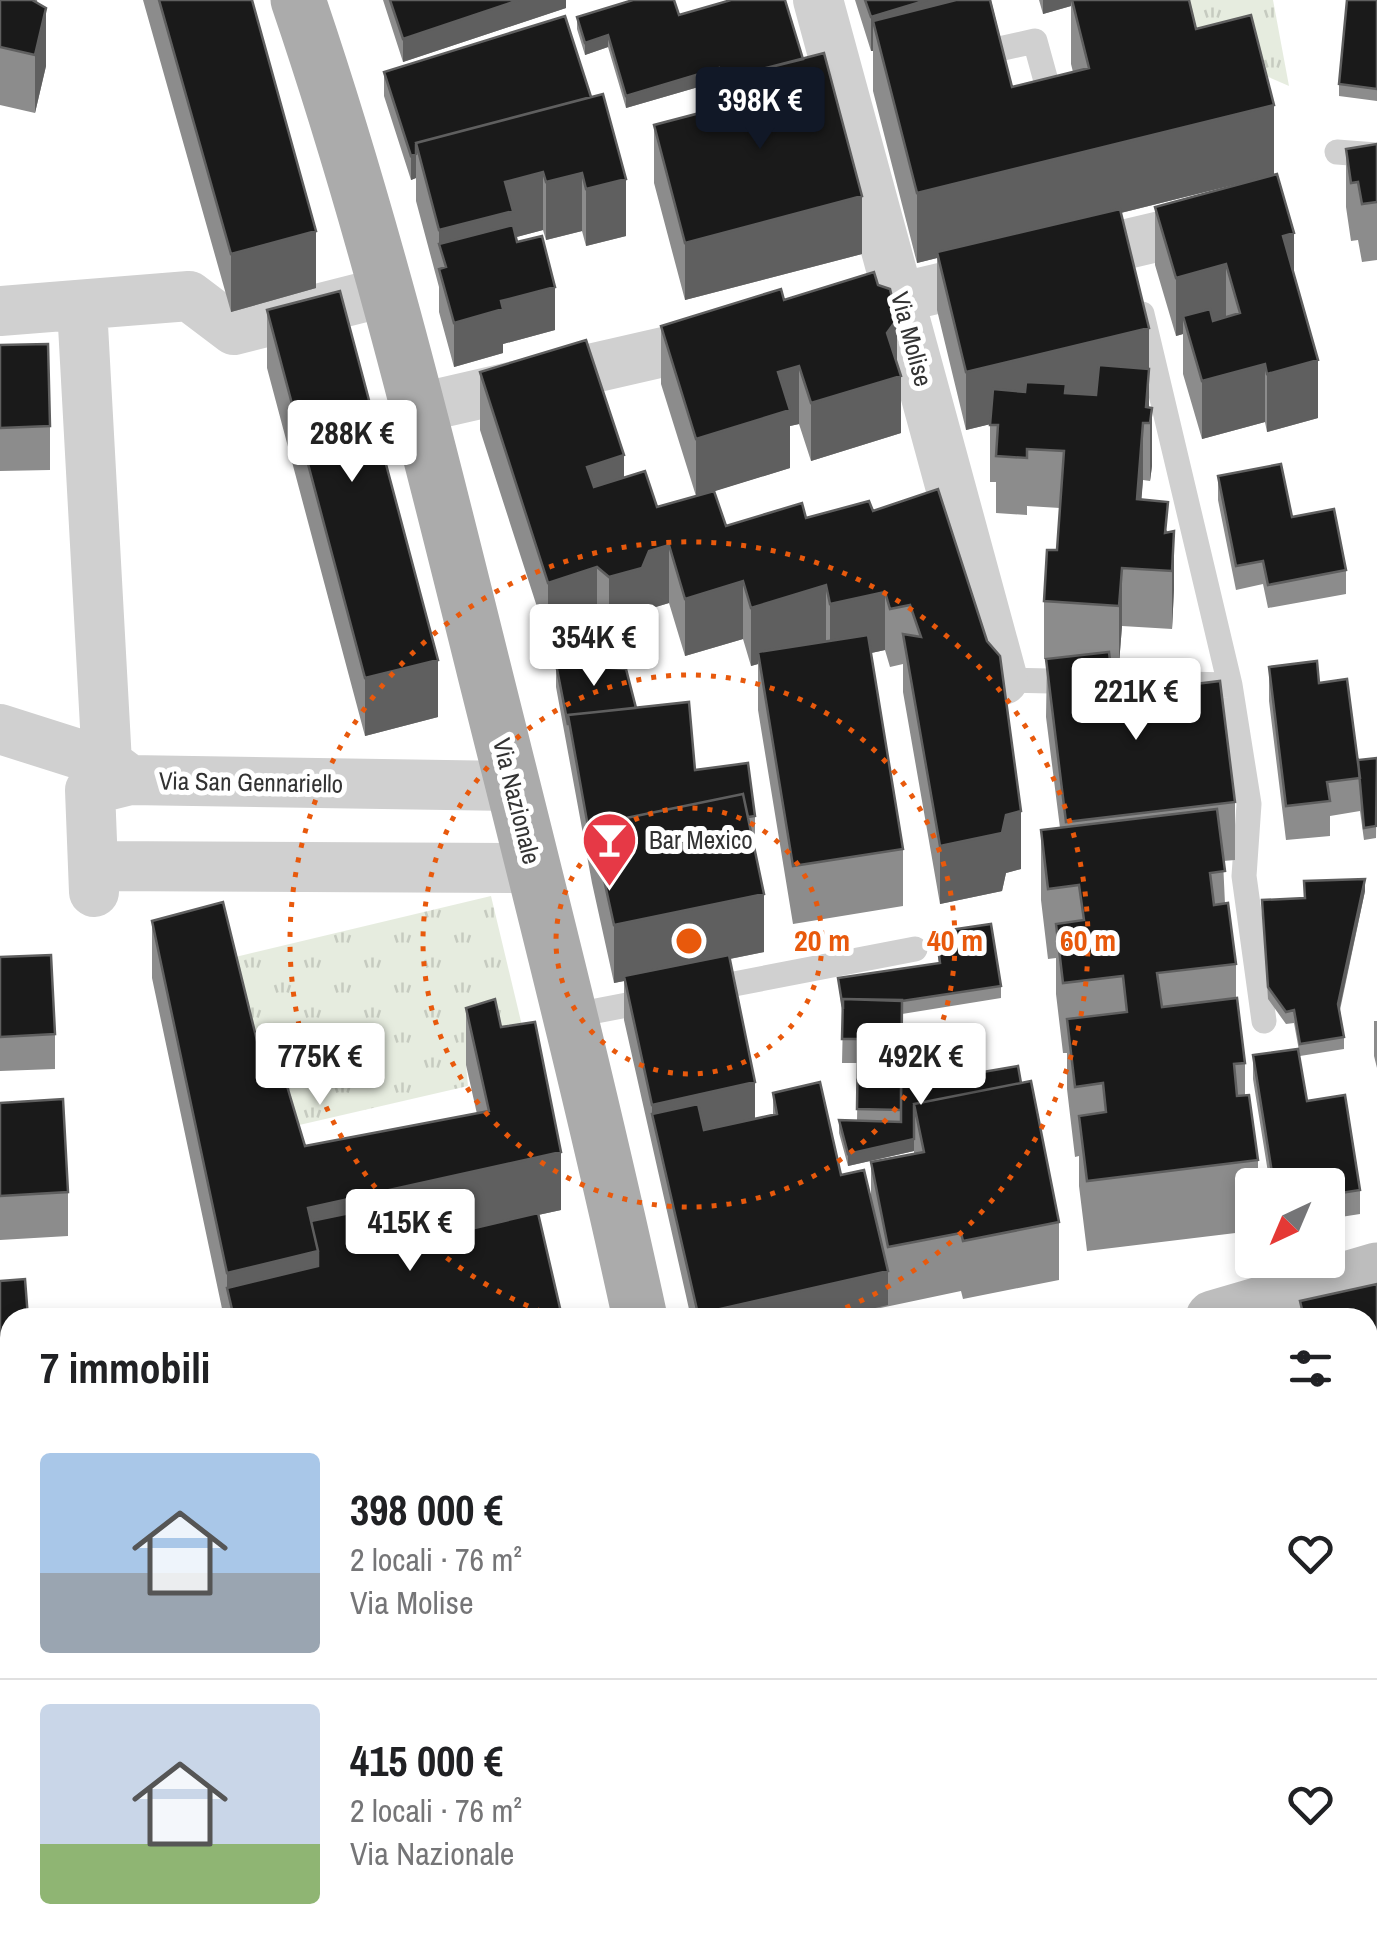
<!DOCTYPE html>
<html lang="it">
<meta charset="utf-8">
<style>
body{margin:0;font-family:"Archivo Narrow",sans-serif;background:#f6f6f6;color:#202124;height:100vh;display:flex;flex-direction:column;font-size:38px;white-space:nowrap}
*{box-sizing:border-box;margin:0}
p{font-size:32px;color:#757577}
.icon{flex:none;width:55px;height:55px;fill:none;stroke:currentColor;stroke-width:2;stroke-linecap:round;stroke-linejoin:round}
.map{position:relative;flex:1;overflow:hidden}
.details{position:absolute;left:0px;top:1308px;width:1378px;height:642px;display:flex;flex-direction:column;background:#fff;border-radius:30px 30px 0 0;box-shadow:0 5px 15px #0003}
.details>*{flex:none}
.needle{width:65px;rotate:224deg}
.fabs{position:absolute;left:1235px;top:1168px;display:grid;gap:20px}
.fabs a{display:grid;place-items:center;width:110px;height:110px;border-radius:10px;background:#fff;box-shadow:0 5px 15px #0003;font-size:50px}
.price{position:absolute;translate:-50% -85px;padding:0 22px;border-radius:10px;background:#fff;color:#222;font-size:32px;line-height:65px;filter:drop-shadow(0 2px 5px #0008)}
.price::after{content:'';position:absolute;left:50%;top:60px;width:30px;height:22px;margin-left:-15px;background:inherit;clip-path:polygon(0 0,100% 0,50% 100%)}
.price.current{background:#111827;color:#fff}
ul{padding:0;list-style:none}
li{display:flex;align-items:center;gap:30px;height:250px;padding:0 40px}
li+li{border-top:2px solid #e0e0e0}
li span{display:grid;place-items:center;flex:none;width:280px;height:200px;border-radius:10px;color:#555}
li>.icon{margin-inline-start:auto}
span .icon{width:120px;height:120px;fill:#fffc;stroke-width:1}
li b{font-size:42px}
h2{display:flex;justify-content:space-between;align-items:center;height:120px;padding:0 40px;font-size:42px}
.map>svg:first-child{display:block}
</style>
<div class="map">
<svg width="1377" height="1949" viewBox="0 0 1377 1949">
<defs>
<pattern id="grass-tufts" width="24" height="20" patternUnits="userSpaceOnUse" patternTransform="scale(2.5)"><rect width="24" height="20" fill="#e6ecdf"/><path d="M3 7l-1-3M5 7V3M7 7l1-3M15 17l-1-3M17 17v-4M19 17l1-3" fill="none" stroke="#c6cbc0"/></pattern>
</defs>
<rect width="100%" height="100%" fill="#fff"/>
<path fill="url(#grass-tufts)" d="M 1176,0 L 1273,0 L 1289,86 L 1205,49 Z
M 491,896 L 535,1080 L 466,1065 L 468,1086 L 282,1129 L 223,960 Z"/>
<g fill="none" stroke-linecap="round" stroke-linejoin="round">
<path stroke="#d0d0d0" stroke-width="25" d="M 972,55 L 1035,41 L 1054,110
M 1337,152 L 1377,155
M 1142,314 L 1230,685
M 1003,680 L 1230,685 L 1249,804 L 1244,876 L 1264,1021
M 703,990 L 915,949
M 570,1016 L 653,1000"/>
<path stroke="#d0d0d0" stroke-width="50" d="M 818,0 L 1003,680
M 82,307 L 107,763
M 0,311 L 189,296 L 234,330 L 388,291
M 826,315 L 1220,222
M 419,408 L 729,337
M 0,729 L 107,763 L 130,780
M 94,866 L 534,868
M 94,892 L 90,790 L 130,780 L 513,786
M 0,1469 L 10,1469"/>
<path stroke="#bdbdbd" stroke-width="55" d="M 1213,1318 L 1377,1270"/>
<path stroke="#ababab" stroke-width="55" d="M 298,0 C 373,220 428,445 484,670 C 538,886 593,1101 640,1318
M 849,1940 L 853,1949"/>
</g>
<path fill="#8c8c8c" d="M 0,0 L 37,0 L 46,66 L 35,113 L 0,105 Z
M 143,0 L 252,0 L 316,288 L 231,312 Z
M 383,0 L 566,0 L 566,8 L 403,62 Z
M 855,0 L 991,0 L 1012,87 L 1073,72 L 1071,64 L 1071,6 L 1043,14 L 1039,0 L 1189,0 L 1196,29 L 1274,174 L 1294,274 L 1318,418 L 1267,432 L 1265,422 L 1202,439 L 1183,374 L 1183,334 L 1176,336 L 1155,265 L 1155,207 L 1256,179 L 1121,213 L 1149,328 L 1149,408 L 1152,408 L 1152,466 L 1150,481 L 1143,480 L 1141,500 L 1168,532 L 1174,589 L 1172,629 L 1122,626 L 1119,664 L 1110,663 L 1114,694 L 1235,802 L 1235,860 L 1223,861 L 1225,904 L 1236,964 L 1236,998 L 1245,1063 L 1245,1095 L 1258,1160 L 1258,1185 L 1252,1185 L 1252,1231 L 1087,1251 L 1079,1186 L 1079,1156 L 1075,1157 L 1067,1089 L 1067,1053 L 1063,1053 L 1056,994 L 1056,958 L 1048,959 L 1041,900 L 1041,830 L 1060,828 L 1046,717 L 1047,659 L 1044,659 L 1044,601 L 1057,550 L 1060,508 L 1027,506 L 1027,515 L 996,513 L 996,482 L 990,482 L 990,424 L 966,430 L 937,310 L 937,258 L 917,263 L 873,91 L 873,51 L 871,51 Z
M 1377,0 L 1377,101 L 1339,96 L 1339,84 Z
M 679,15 L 862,254 L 685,300 L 654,183 L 654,125 L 727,106 L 727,96 L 724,97 L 719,81 L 626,108 L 608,47 L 585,55 L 577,29 L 577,17 Z
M 565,16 L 626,236 L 586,246 L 582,231 L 546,240 L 543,230 L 516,237 L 555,330 L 503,344 L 503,353 L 454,367 L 439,312 L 439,287 L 416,201 L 416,178 L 411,180 L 384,96 L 384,72 Z
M 1377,144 L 1377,260 L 1362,262 L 1358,240 L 1351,241 L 1346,207 L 1346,149 Z
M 784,300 L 897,364 L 901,433 L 811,461 L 799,424 L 790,426 L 790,468 L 714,491 L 726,526 L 873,511 L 1021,869 L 1006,873 L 1002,891 L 940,904 L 903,692 L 903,664 L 890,667 L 885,650 L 871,653 L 903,849 L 903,906 L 793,924 L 758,710 L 758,664 L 751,666 L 743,639 L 685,656 L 669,603 L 649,609 L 642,626 L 609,635 L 597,625 L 548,641 L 480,430 L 480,372 L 624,477 L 657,507 L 696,496 L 661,384 L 661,326 Z
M 267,310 L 438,717 L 365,736 L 267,368 Z
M 0,345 L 50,426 L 50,470 L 0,471 Z
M 1218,476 L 1292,517 L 1346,570 L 1346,594 L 1268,608 L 1263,584 L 1236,590 L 1218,500 Z
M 556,664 L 636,708 L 695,770 L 755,816 L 755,848 L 764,952 L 730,959 L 755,1119 L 773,1115 L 773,1093 L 841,1175 L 871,1198 L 871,1162 L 914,1153 L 914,1151 L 848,1166 L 839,1133 L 839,1120 L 857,1121 L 858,1063 L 842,1063 L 843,1019 L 838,978 L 939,963 L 936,932 L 1001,986 L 1001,998 L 902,1014 L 901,1086 L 1021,1083 L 1059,1222 L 1059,1280 L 963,1299 L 961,1291 L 833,1318 L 691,1318 L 624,1020 L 624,981 L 614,983 L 592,883 L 556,687 Z
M 1269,667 L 1319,683 L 1358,760 L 1377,758 L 1376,838 L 1364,840 L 1360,811 L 1330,816 L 1330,836 L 1286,840 L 1269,701 Z
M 1304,881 L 1365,891 L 1340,1010 L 1344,1037 L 1344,1049 L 1300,1056 L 1294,1023 L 1286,1024 L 1268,999 L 1262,900 L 1304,898 Z
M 152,921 L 261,1057 L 305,1146 L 477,1114 L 466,1065 L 466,1008 L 501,1027 L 561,1210 L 538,1215 L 560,1318 L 224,1318 L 152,978 Z
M 0,957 L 55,1034 L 55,1069 L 0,1071 Z
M 1374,1021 L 1377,1021 L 1377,1068 L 1374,1056 Z
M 1253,1055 L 1307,1101 L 1360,1190 L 1360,1214 L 1328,1219 L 1328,1185 L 1270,1185 L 1253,1079 Z
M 0,1103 L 68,1192 L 68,1236 L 0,1240 Z
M 0,1281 L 10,1318 L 10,1410 L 0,1411 Z
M 59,1940 L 59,1949 L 0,1949 Z
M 608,1940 L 800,1940 L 800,1949 L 611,1949 Z
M 903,1940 L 1025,1940 L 1028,1949 L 903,1949 Z"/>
<path fill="#5f5f5f" d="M 519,0 L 566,0 L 566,8 L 403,62 L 403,39 Z
M 927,0 L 991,0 L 991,15 L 873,21 L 873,51 L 871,51 L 871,17 Z
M 1043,0 L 1071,0 L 1071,6 L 1043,14 Z
M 46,8 L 46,66 L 35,113 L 35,55 Z
M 608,35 L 608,47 L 585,55 L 585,43 Z
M 719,68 L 719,81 L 626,108 L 626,96 Z
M 1274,105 L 1274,175 L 938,258 L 937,252 L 937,258 L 917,263 L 917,193 Z
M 416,154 L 416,178 L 411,180 L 411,156 Z
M 543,172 L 543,230 L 513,238 L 446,267 L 439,244 L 439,270 L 439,230 L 505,182 Z
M 582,173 L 582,231 L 546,240 L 546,182 Z
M 626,179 L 626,236 L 586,246 L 586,189 Z
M 862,196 L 862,254 L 685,300 L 685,243 Z
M 316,231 L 316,288 L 231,312 L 231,254 Z
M 1294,233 L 1294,291 L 1283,236 Z
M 1226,264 L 1226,322 L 1183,316 L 1183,334 L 1176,336 L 1176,278 Z
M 555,287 L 555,330 L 503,344 L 503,353 L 454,367 L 454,323 L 501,301 Z
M 897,319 L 897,377 L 901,376 L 901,433 L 811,461 L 811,403 L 887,333 Z
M 1149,328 L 1149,423 L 1065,406 L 966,430 L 966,372 Z
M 1318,360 L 1318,418 L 1267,432 L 1267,374 Z
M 1265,364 L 1265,422 L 1202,439 L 1202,381 Z
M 799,366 L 799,424 L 790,426 L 790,468 L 696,497 L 696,439 L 778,372 Z
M 1152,408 L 1152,466 L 1150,481 L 1150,423 Z
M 1143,423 L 1143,480 L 1137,557 L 1137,499 Z
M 624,455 L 624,513 L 587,525 L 587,467 Z
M 1174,531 L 1174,589 L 1172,629 L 1172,571 Z
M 669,545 L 669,603 L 649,609 L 642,626 L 609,635 L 609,577 L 649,551 Z
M 597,567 L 597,625 L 548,641 L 548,583 Z
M 1122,568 L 1122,626 L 1119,664 L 1119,606 Z
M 743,581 L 743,639 L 685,656 L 685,599 Z
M 826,585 L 826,643 L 758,652 L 758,664 L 751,666 L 751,608 Z
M 885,592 L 885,650 L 830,662 L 830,604 Z
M 438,660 L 438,717 L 365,736 L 365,678 Z
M 1021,811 L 1021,869 L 1006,873 L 1002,891 L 940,904 L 940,846 L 1006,815 Z
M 1365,879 L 1365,891 L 1338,1016 L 1338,1004 Z
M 764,894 L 764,952 L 624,980 L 624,976 L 624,981 L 614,983 L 614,925 Z
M 755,1082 L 755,1126 L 660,1147 L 652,1114 L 652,1149 L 652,1105 Z
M 914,1139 L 914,1151 L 848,1166 L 848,1154 Z
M 561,1152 L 561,1210 L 318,1263 L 318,1309 L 227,1288 L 227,1273 L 308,1208 Z
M 888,1271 L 888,1305 L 833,1318 L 698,1318 L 698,1314 Z
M 560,1308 L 560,1318 L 521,1318 Z
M 1377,1421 L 1377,1479 L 1368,1481 L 1368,1423 Z"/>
<path fill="#1a1a1a" stroke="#5f5f5f" stroke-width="2.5" d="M 0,0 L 32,0 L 46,8 L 35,55 L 0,47 Z
M 159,0 L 252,0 L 316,231 L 231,254 Z
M 390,0 L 519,0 L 403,39 Z
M 633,0 L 674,0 L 679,15 L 731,0 L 785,0 L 803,59 L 727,78 L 727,84 L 724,85 L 719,68 L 626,96 L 608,35 L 585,43 L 577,17 Z
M 865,0 L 927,0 L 871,17 Z
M 956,0 L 990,0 L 1012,87 L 1089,68 L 1072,0 L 1189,0 L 1196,29 L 1251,15 L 1274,105 L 917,193 L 873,21 Z
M 1347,0 L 1377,0 L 1377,89 L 1339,84 Z
M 565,16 L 591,97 L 416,143 L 416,154 L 411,156 L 384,72 Z
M 824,53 L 862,196 L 685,243 L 654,125 L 734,104 L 727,78 Z
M 603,94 L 626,179 L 586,189 L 582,173 L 546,182 L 543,172 L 505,182 L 513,211 L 439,230 L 416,143 Z
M 1377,144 L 1377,202 L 1362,204 L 1358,182 L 1351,183 L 1346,149 Z
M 1277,174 L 1294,233 L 1283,236 L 1318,360 L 1267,374 L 1265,364 L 1202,381 L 1183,316 L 1210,309 L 1213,321 L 1240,313 L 1226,264 L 1176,278 L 1155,207 Z
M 1120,209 L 1149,328 L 966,372 L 937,252 Z
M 513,225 L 517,242 L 542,236 L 555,287 L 501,301 L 503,309 L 454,323 L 439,269 L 446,267 L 439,244 Z
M 874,272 L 878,285 L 890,289 L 897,319 L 887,333 L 901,376 L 811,403 L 799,366 L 778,372 L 790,410 L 696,439 L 661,326 L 781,289 L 784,300 Z
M 340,291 L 438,660 L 365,678 L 267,310 Z
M 586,340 L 624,455 L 587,467 L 594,487 L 645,471 L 657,507 L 714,491 L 726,526 L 802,503 L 806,518 L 869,501 L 873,511 L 938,489 L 987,641 L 1000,656 L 1021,811 L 1006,815 L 1002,833 L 940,846 L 903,634 L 921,637 L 910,605 L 890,609 L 885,592 L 830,604 L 826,585 L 751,608 L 743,581 L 685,599 L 669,545 L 649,551 L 642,568 L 609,577 L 597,567 L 548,583 L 480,372 Z
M 48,344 L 50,426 L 0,428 L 0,345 Z
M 1099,365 L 1149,369 L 1146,407 L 1152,408 L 1150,423 L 1143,423 L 1137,499 L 1168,502 L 1165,533 L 1174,531 L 1172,571 L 1122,568 L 1119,606 L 1044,601 L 1047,550 L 1057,550 L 1064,451 L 1027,449 L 1027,458 L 996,456 L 998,425 L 990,425 L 993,389 L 1025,392 L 1026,382 L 1066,384 L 1065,393 L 1096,395 Z
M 1281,464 L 1292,517 L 1334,509 L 1346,570 L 1268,585 L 1263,561 L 1236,566 L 1218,476 Z
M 868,635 L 903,849 L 793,866 L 758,652 Z
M 1109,652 L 1114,694 L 1220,681 L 1235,802 L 1066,822 L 1046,659 Z
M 1317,661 L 1319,683 L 1347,679 L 1360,778 L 1327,782 L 1330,801 L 1286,806 L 1269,667 Z
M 556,664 L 626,669 L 636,708 L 568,715 L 568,725 Z
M 689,702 L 695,770 L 748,763 L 755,816 L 748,817 L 743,794 L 592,825 L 592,849 L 568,715 Z
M 1377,758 L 1376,826 L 1364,828 L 1358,760 Z
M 743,794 L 764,894 L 614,925 L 592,825 Z
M 1217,809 L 1225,871 L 1210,873 L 1214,905 L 1228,903 L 1236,964 L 1157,973 L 1162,1007 L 1237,998 L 1245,1063 L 1234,1064 L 1237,1096 L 1249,1095 L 1258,1160 L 1087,1181 L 1079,1116 L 1106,1112 L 1103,1083 L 1075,1087 L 1067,1019 L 1127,1012 L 1123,976 L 1063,983 L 1056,924 L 1084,920 L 1079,885 L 1048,889 L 1041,830 Z
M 1365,879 L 1338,1004 L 1344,1037 L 1300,1044 L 1294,1010 L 1286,1012 L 1268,987 L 1262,900 L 1305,898 L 1304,881 Z
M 223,902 L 261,1057 L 278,1056 L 305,1146 L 489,1111 L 466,1008 L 495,999 L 501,1027 L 535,1022 L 561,1152 L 308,1208 L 318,1251 L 227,1273 L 152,921 Z
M 991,924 L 1001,986 L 902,1001 L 843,999 L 843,1009 L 838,978 L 940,963 L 936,932 Z
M 51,955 L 55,1034 L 0,1037 L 0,957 Z
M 729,955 L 755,1082 L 652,1105 L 624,976 Z
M 843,999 L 902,1000 L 901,1110 L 857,1109 L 858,1039 L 842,1039 Z
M 1298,1049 L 1307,1101 L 1345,1095 L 1360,1190 L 1328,1195 L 1328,1185 L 1274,1185 L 1253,1055 Z
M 1018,1066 L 1021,1083 L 914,1104 L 914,1139 L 848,1154 L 839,1120 L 901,1122 L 901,1086 Z
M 1031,1081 L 1059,1222 L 963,1241 L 961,1233 L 888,1247 L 871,1162 L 924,1152 L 914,1104 Z
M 820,1082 L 841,1175 L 864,1170 L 888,1271 L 698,1314 L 652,1114 L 698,1104 L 704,1130 L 777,1114 L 773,1093 Z
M 63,1099 L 68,1192 L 0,1196 L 0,1103 Z
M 384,1206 L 394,1247 L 538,1213 L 560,1308 L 521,1318 L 234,1318 L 227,1288 L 318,1266 L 318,1251 L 311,1221 Z
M 25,1279 L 28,1318 L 10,1318 L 10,1366 L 0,1367 L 0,1281 Z
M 1377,1284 L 1377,1421 L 1368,1423 L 1368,1318 L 1304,1318 L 1300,1301 Z
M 0,1902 L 10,1902 L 10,1940 L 59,1940 L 59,1943 L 50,1943 L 50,1949 L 0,1949 Z
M 910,1940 L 1025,1940 L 1028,1949 L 913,1949 Z"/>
<g fill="none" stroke="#e8590c" stroke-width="5" stroke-dasharray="5 10">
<circle cx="689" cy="941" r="133"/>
<circle cx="689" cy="941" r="266"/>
<path d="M556 1317A399 399 0 1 1 822 1317"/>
</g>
<defs>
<symbol id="bar-pin" viewBox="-11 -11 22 30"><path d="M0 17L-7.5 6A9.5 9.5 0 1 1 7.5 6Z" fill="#e63946" stroke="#fff"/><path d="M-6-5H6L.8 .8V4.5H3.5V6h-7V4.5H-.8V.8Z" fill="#fff"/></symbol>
</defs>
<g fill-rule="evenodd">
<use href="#bar-pin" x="578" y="808" width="63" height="86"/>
</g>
<g text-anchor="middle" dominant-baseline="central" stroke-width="10" stroke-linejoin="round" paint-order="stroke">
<g font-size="25" fill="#333" stroke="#fff">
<text transform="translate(912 339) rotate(75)">Via Molise</text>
<text transform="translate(251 782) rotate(1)">Via San Gennariello</text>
<text transform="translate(517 801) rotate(76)">Via Nazionale</text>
</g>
<g font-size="25" fill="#333" stroke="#fff" text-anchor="start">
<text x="649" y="840">Bar Mexico</text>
</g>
</g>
<circle cx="689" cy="941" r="15" fill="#e8590c" stroke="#fff" stroke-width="5"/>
<g font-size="30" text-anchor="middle" font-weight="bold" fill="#e8590c" stroke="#fff" stroke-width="10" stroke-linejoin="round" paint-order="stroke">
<text x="822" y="951">20 m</text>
<text x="955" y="951">40 m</text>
<text x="1088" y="951">60 m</text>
</g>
</svg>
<div class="fabs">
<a><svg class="needle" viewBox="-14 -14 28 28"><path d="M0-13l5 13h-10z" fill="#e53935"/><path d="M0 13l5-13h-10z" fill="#757577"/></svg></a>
</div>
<b class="price current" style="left:760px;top:152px">398K €</b>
<b class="price" style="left:352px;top:485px">288K €</b>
<b class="price" style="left:594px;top:689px">354K €</b>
<b class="price" style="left:1136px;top:743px">221K €</b>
<b class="price" style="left:320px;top:1108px">775K €</b>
<b class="price" style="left:921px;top:1108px">492K €</b>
<b class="price" style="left:410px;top:1274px">415K €</b>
<section class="details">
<h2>7 immobili<svg class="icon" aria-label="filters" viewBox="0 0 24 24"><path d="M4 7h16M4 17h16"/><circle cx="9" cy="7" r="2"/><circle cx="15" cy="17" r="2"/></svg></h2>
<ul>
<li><span style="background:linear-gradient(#a9c7e8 60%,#9aa5b1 0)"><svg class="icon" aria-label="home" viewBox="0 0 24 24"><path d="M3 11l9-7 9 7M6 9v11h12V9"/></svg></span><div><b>398 000 €</b><p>2 locali · 76 m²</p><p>Via Molise</p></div><svg class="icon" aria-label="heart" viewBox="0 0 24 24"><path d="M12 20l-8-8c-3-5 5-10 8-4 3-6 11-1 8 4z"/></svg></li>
<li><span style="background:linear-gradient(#c9d6e8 70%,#8fb573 0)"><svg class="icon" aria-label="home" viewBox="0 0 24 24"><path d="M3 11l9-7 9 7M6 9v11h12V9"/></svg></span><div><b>415 000 €</b><p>2 locali · 76 m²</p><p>Via Nazionale</p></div><svg class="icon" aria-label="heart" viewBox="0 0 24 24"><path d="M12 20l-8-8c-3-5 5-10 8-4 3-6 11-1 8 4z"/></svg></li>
</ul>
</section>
</div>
